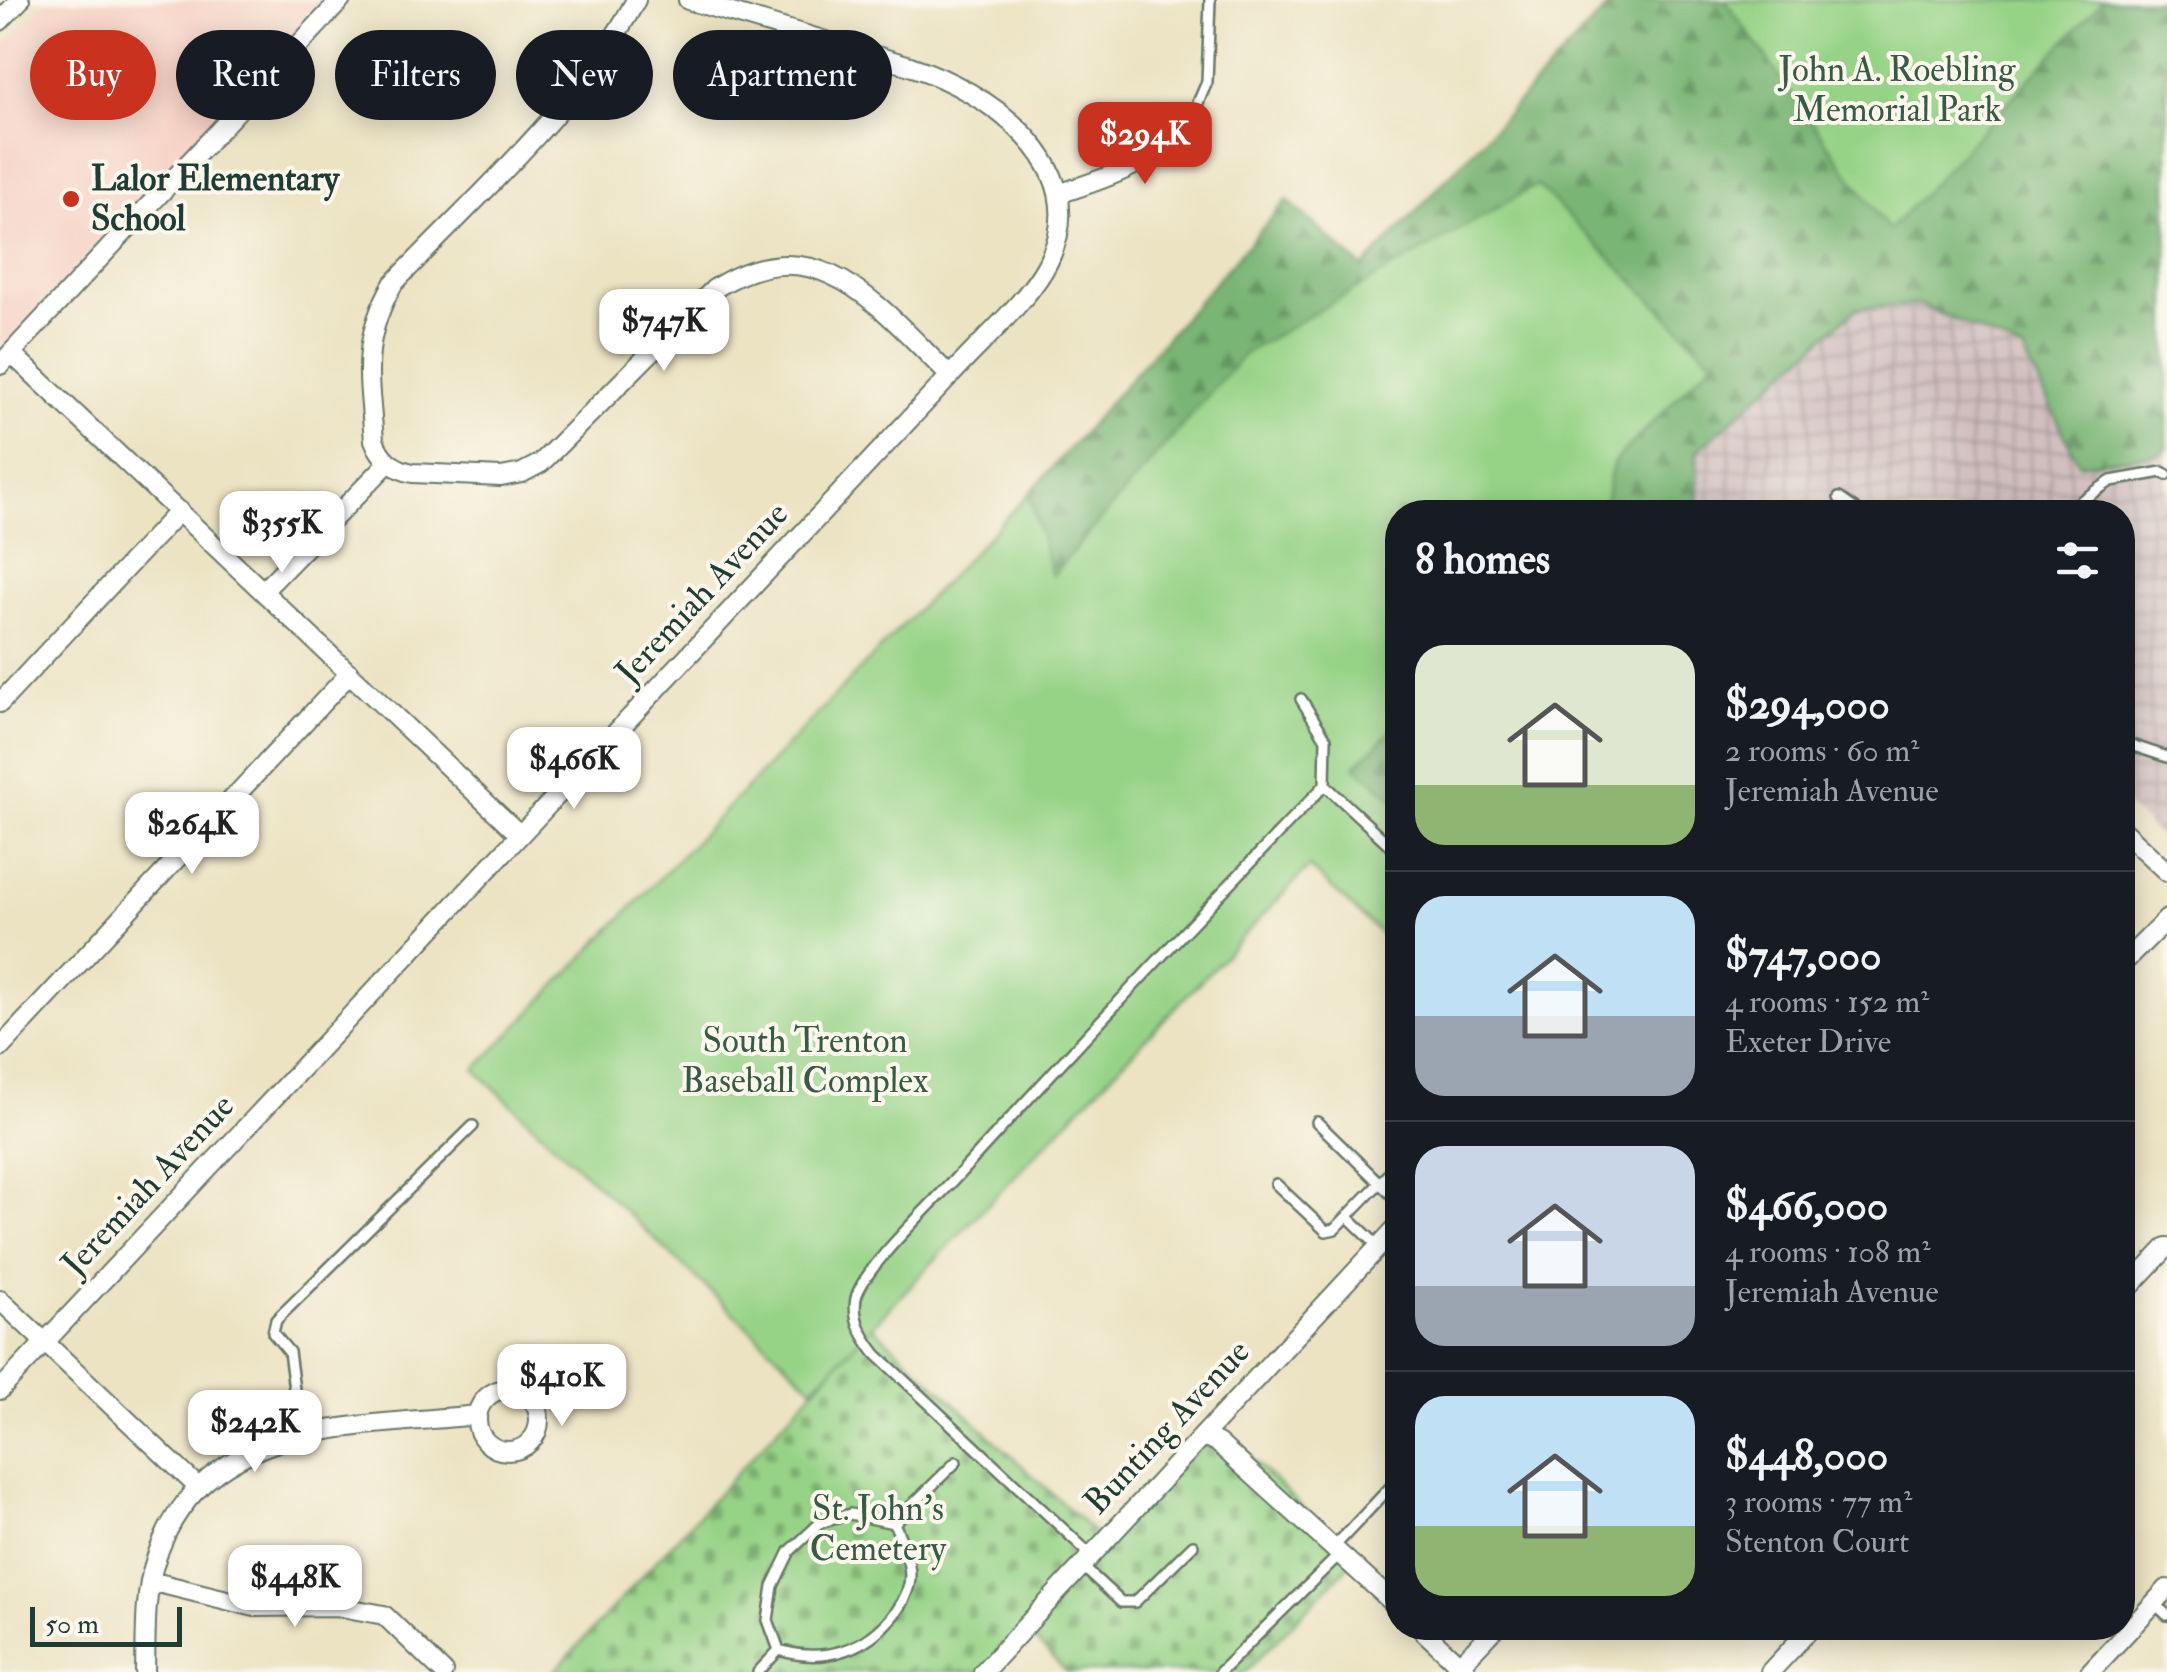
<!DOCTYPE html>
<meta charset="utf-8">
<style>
body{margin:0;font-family:"IM FELL Double Pica",serif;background:#20242c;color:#f1f3f6;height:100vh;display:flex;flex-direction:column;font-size:38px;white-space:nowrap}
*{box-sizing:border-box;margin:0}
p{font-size:32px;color:#9ea1a6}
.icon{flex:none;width:55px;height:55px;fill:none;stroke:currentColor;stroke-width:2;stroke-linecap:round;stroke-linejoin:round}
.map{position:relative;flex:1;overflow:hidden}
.side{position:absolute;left:1385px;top:500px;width:750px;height:1140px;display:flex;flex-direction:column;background:#171b24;border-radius:40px;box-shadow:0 5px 25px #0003}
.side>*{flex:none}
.guide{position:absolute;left:30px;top:30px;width:950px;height:90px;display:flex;gap:20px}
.scale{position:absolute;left:30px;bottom:25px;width:152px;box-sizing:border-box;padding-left:10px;border:5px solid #1f3d34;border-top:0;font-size:28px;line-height:35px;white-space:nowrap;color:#1f3d34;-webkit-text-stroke:8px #fbf7ec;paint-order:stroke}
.price{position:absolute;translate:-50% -85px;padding:0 22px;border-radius:20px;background:#fff;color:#222;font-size:32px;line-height:65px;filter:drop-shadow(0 2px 5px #0008)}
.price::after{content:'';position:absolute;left:50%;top:60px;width:30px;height:22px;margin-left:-15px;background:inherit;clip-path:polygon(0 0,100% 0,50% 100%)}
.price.active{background:#c8321e;color:#fff}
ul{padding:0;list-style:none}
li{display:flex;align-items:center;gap:30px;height:250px;padding:0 30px}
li+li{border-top:2px solid #363941}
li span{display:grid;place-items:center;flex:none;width:280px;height:200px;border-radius:30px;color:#555}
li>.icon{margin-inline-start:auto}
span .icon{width:120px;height:120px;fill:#fffc;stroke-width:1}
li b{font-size:42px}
h2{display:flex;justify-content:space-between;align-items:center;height:120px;padding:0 30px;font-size:42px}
.chip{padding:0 35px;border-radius:45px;background:#171b24;box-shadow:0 5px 25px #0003;font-size:35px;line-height:90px}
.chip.active{background:#c8321e;color:#fff}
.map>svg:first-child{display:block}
</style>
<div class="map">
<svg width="2167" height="1672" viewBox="0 0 2167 1672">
<defs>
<pattern id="industrial-grid" width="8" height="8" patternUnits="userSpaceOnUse" patternTransform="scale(2.5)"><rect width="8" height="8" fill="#d1bfbf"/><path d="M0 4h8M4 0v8" fill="none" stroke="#a99c9c"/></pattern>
<pattern id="forest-firs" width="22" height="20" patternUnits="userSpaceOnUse" patternTransform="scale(2.5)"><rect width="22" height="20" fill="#79b574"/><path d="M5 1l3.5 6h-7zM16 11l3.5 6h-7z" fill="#639460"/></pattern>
<pattern id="cemetery-stones" width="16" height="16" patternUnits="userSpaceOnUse" patternTransform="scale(2.5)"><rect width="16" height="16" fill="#97d387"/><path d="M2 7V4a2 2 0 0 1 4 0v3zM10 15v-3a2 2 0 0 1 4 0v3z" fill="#7bac6f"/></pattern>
</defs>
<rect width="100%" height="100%" fill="#fbf7ec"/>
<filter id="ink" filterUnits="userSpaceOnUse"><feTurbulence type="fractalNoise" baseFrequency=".01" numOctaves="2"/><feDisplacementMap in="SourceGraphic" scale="20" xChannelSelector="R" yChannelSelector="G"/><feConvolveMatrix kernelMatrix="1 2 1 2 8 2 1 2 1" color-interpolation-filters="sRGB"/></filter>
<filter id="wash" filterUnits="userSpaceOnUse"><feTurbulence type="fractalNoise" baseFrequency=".0048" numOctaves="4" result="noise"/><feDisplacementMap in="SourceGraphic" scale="40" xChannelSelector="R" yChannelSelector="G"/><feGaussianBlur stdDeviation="2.25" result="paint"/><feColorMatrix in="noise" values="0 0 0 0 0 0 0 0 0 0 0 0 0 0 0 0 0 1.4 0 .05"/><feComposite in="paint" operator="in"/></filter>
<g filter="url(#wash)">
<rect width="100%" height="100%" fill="#ece3c3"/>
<path fill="#f6d1c5" d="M 47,0 L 329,0 L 0,348 L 0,50 Z"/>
<path fill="url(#industrial-grid)" d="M 1921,305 L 2023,351 L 2079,464 L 2160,454 L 2167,447 L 2167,844 L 2123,802 L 2122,512 L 1698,512 L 1697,452 L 1857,308 Z"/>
<path fill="url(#forest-firs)" stroke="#4c7954" stroke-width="2.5" d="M 1614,0 L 2167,0 L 2167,447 L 2160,454 L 2079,464 L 2023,351 L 1921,305 L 1857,308 L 1697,451 L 1698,512 L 1603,512 L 1613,463 L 1713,361 L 1245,353 L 1051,577 L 1029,494 L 1287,200 L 1363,268 Z
M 1397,726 L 1397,801 L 1355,766 Z"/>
<path fill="url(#cemetery-stones)" stroke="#5b885e" stroke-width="2.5" d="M 872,1326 L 1107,1545 L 1218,1428 L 1356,1558 L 1245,1672 L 1066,1672 L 1027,1632 L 989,1672 L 554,1672 Z"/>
<path fill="#97d387" stroke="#5b885e" stroke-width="2.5" d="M 1725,0 L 2103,0 L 1889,230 Z
M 1537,185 L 1713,361 L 1613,463 L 1603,512 L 1398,512 L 1397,726 L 1355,766 L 1397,801 L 1397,949 L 1309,867 L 813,1388 L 475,1070 L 1029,494 L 1052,576 L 1245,353 Z"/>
</g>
<g filter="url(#ink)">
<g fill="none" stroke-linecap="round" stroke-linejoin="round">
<defs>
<path id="service" d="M 1190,121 L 1207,82 L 1210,0
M 1839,498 L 1859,512
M 2064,512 L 2111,481 L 2162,472 L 2167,475
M 2122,742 L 2167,757
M 1325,785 L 1398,853
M 1317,1122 L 1398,1201
M 1276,1184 L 1326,1231 L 1335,1229 L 1398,1164
M 1348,1217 L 1379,1247
M 300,1434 L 289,1352 L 273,1333 L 276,1320 L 473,1126
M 850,1514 L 894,1523 C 901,1539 910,1559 910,1576 C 910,1589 903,1602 896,1612 C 867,1650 824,1664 779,1650 L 768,1620 L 773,1586 L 790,1551 L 820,1523 Z
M 894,1523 L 956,1462
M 1333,1548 L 1398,1479
M 1092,1556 L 876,1354 C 863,1337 852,1320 856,1298 C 862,1270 931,1205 953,1181 C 1075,1047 1199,915 1325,785 L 1326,739 L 1301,699
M 1082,1566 L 1121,1602 L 1135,1602 L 1193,1545
M 2154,1603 L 2167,1615
M 758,1672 L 779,1650
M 1220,1672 L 1340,1554"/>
<path id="minor" d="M 636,0 C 580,105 475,198 393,284 C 360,342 369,377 374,440 C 381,459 393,469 413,473 L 501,477 L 522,473 L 541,463 L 714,289 C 818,222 880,308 950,376
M 0,21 L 20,0
M 1061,193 C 1111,177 1155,162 1190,121
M 11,353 L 520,835
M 0,365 L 341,0
M 263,591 L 388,463
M 0,703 L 179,511
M 2122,830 L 2167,872
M 2122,964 L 2167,919
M 0,1048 L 350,673
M 2122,1295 L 2167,1247
M 0,1300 L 199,1488
M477 1420a31 31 0 1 1 62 0a31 31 0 1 1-62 0Z
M 0,1390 L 950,376 C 979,343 1033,297 1050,258 C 1094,164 987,91 910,66 L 688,0
M 1204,1436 L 1218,1443 L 1398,1607
M 150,1581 L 255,1607 L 336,1606 L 384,1615 L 443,1672
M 1420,1628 L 1467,1672
M 1454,1671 L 1495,1628
M 145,1672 C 146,1637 144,1599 154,1565 C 197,1418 354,1428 477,1415
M 983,1672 L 1398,1226
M 1770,1672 L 1811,1628
M 2090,1672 L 2167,1589"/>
</defs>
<use href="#service" stroke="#677766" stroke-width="14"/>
<use href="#minor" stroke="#677766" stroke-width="22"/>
<use href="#service" stroke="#fff" stroke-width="9"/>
<use href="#minor" stroke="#fff" stroke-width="18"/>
</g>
</g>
<circle fill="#c8321e" stroke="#fbf7ec" stroke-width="4" cx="71" cy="199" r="10"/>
<g text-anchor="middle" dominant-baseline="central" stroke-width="8" stroke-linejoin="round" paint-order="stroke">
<g font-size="35" fill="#375b45" stroke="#fbf7ec">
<text x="1897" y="70">John A. Roebling<tspan x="1897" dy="40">Memorial Park</tspan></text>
<text x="805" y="1041">South Trenton<tspan x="805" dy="40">Baseball Complex</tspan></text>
<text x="878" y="1509">St. John's<tspan x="878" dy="40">Cemetery</tspan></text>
</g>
<g font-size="35" font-weight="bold" fill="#1f3d34" stroke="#fbf7ec" text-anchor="start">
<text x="91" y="179">Lalor Elementary<tspan x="91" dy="40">School</tspan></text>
</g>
<g font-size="35" fill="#1f3d34" stroke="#fbf7ec">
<text transform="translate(702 593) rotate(-47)">Jeremiah Avenue</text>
<text transform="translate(148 1185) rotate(-47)">Jeremiah Avenue</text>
<text transform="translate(1167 1427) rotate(-47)">Bunting Avenue</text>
</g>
</g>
</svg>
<div class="scale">50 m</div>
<b class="price active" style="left:1145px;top:187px">$294K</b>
<b class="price" style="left:664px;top:374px">$747K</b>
<b class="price" style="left:282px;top:576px">$355K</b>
<b class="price" style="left:574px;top:812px">$466K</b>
<b class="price" style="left:192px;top:877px">$264K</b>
<b class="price" style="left:562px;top:1429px">$410K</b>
<b class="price" style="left:255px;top:1475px">$242K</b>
<b class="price" style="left:295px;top:1630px">$448K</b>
<div class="guide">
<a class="chip active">Buy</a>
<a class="chip">Rent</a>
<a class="chip">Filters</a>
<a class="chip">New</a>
<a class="chip">Apartment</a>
</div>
<section class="side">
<h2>8 homes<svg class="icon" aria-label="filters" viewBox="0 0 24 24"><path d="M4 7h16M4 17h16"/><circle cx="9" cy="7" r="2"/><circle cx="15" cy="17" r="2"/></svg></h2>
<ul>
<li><span style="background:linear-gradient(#dfe7d0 70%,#8fb573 0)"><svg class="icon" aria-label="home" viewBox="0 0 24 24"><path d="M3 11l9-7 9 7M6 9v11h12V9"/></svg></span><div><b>$294,000</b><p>2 rooms · 60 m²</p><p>Jeremiah Avenue</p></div></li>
<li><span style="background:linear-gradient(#bfe0f5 60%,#9aa5b1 0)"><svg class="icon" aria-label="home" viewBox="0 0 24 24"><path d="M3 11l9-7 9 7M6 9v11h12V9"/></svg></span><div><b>$747,000</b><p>4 rooms · 152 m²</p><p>Exeter Drive</p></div></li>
<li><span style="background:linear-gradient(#c9d6e8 70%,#9aa5b1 0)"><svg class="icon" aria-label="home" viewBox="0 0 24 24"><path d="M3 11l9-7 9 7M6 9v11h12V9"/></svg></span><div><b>$466,000</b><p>4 rooms · 108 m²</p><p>Jeremiah Avenue</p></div></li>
<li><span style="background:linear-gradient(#bfe0f5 65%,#8fb573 0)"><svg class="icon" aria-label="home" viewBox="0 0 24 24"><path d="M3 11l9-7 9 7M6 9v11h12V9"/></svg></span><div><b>$448,000</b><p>3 rooms · 77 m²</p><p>Stenton Court</p></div></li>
</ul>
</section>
</div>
